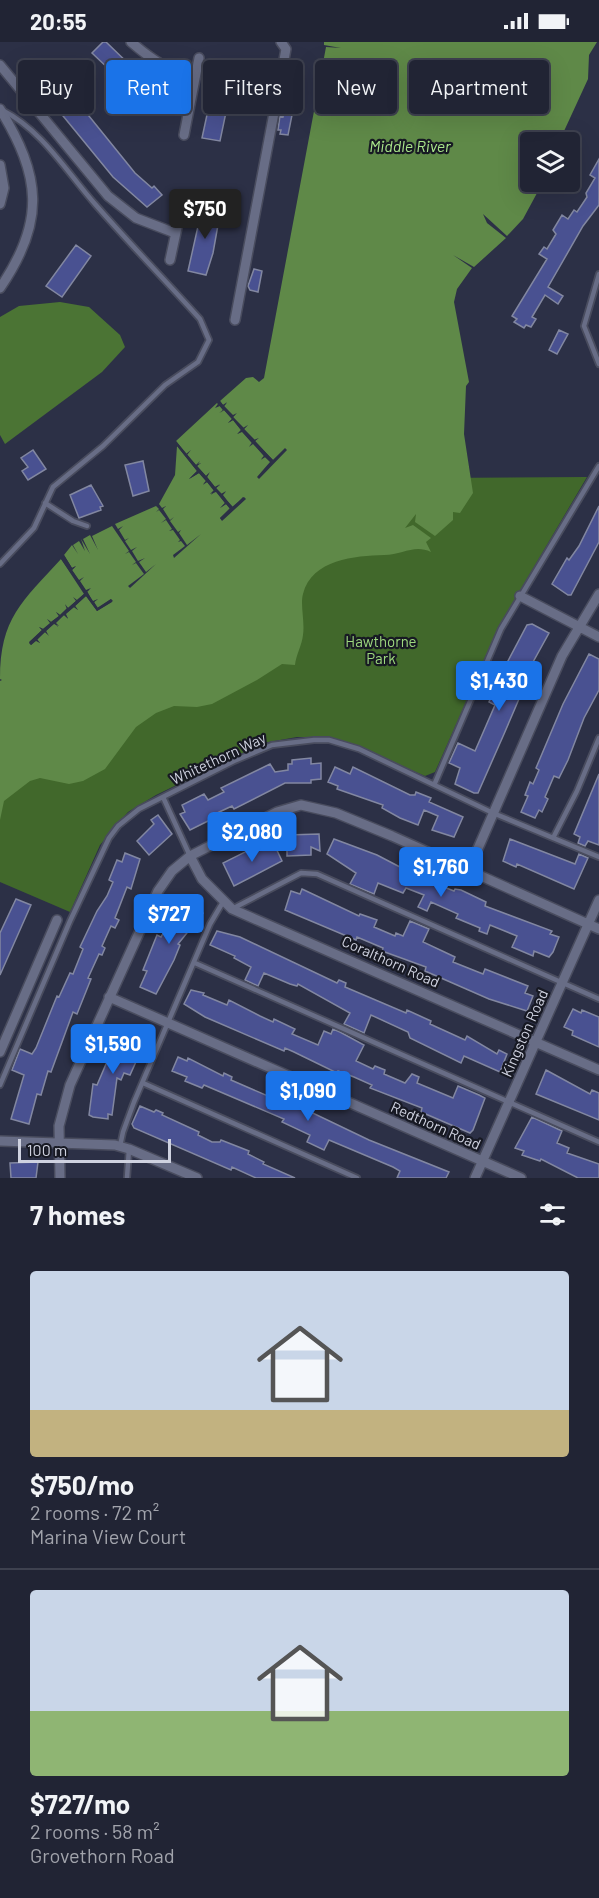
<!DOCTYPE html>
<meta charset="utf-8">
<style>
body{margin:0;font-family:Barlow,sans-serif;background:#292c3c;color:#f1f3f6;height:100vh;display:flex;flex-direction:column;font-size:22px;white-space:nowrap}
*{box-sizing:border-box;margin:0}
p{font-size:20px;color:#a2a4ac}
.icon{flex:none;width:33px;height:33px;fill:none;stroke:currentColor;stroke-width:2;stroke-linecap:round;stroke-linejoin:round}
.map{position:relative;height:1136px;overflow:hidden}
.panel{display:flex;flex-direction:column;background:#212434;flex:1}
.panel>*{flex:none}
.banner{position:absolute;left:18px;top:18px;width:564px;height:54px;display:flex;gap:12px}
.fabs{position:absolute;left:520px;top:90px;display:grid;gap:12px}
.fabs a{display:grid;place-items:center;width:60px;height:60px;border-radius:6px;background:#212434;box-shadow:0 6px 24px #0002,0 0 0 2px #3e414f;font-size:30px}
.scale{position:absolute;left:18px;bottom:15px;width:153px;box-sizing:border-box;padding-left:6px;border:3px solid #cfd2e0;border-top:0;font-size:16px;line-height:21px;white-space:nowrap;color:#cfd2e0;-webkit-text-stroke:4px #171923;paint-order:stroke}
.price{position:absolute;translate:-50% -51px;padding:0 14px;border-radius:6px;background:#1a73e8;color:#fff;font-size:20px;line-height:39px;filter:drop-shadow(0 2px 3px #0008)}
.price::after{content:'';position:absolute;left:50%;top:36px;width:18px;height:14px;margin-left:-9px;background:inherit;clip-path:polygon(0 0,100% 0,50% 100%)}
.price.on{background:#222;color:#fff}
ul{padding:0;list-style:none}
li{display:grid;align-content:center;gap:12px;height:318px;padding:0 30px}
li+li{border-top:2px solid #3e414f}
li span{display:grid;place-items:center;height:186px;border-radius:6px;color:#555}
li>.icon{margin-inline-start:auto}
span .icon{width:108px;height:108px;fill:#fffc;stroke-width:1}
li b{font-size:26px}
h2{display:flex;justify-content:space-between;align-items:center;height:72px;padding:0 30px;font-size:26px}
.chip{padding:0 21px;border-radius:6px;background:#212434;box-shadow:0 6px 24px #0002,0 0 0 2px #3e414f;font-size:21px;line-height:54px}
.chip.on{background:#1a73e8;color:#fff}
.status{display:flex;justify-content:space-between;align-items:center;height:42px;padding:0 30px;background:#212434;direction:ltr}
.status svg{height:16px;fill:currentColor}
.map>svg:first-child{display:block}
</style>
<div class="status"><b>20:55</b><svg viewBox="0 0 49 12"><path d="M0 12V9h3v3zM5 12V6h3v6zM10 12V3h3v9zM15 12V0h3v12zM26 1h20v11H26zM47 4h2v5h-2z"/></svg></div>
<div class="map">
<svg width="599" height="1136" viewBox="0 0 599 1136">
<rect width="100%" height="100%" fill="#2c3046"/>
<path fill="#41682b" d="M 587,435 L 501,581 L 435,730 L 425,734 L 353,703 L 321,695 L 297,695 L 263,701 L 156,753 L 128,770 L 100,803 L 70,870 L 0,840 L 0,751 L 299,538 L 435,436 Z"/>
<path fill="#4b7434" d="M 60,260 L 89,265 L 120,293 L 125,305 L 102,330 L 5,402 L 0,393 L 0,275 L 19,264 Z"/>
<path fill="#5f8948" d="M 324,0 L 597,0 L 589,13 L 588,37 L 559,100 L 531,100 L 531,117 L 522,113 L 521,115 L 531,120 L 531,140 L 543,140 L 523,177 L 507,194 L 483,172 L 487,181 L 506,196 L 474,225 L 453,213 L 472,226 L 457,247 L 454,260 L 469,340 L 466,344 L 464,392 L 473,451 L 460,471 L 453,470 L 453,478 L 435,494 L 415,480 L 416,472 L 405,486 L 413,483 L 431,496 L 426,500 L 431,510 C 414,502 403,513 384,513 C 355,514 312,517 303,552 C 300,562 305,580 303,593 C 302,603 296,613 295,623 L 282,622 L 257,638 L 212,662 L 197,665 L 174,664 L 156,671 L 136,685 L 105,727 L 83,739 L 69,742 L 40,736 L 30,739 L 4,759 L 0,778 L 0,639 L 2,638 L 0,637 C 0,576 22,560 61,517 L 85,551 L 68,566 L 65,563 L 67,566 L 60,573 L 56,570 L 59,574 L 51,580 L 47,577 L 51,581 L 43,587 L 39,585 L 42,588 L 29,600 L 31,603 L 36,598 L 40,601 L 37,598 L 45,590 L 47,592 L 46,589 L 54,581 L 58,585 L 55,581 L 64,573 L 68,576 L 65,572 L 74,565 L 78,568 L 75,564 L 86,554 L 97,569 L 112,560 L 111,557 L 98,566 L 94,560 L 98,557 L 93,560 L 87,549 L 89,548 L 86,549 L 72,528 L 76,524 L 72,526 L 64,513 L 72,503 L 78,512 L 73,503 L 79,499 L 85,509 L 81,497 L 90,512 L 83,497 L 90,493 L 98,508 L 92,494 L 112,484 L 129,509 L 125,512 L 129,510 L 136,520 L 132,523 L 136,521 L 144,532 L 128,544 L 130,546 L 156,522 L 146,530 L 139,520 L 145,516 L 138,519 L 132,509 L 137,505 L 131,508 L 125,499 L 129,496 L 125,498 L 119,488 L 123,484 L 118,487 L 115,482 L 156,464 L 159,467 L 156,470 L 159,468 L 166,477 L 161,481 L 166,478 L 172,487 L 169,489 L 173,488 L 180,498 L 178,500 L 181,499 L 185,504 L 173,513 L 174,516 L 201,492 L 187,503 L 179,491 L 181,488 L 178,490 L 170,479 L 174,475 L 170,478 L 163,467 L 166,464 L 162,466 L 159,462 L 175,433 L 177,404 L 197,429 L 189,437 L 199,431 L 206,439 L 203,443 L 207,440 L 214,449 L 211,453 L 216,449 L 225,461 L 220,466 L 226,462 L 230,467 L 220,476 L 222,478 L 245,457 L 243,455 L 233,465 L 222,453 L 226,450 L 222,452 L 216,446 L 220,443 L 215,445 L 207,435 L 209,431 L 206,434 L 197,424 L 201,421 L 196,423 L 176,399 L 217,361 L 223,368 L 220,371 L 224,368 L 232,377 L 228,381 L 233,378 L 241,388 L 238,392 L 242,389 L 252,401 L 249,404 L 253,401 L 264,414 L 261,417 L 265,415 L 271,420 L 257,435 L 285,406 L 273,418 L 255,399 L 258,396 L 255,398 L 244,387 L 248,383 L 244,386 L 233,375 L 236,372 L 233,374 L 224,364 L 227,361 L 223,363 L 220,359 L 246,336 L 253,335 L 259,340 L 264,336 L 326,5 L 341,6 L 324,3 Z"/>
<path fill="#2c3046" d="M 220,359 L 223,363 L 227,360 L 224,364 L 233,373 L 237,371 L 233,375 L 243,386 L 248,383 L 244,387 L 254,398 L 259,396 L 255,399 L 267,412 L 277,403 L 267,412 L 273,418 L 285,406 L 287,408 L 259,437 L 257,435 L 270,420 L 265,415 L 261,418 L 264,414 L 253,402 L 249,405 L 252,401 L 242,390 L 237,392 L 241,388 L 233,378 L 228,381 L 232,377 L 224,368 L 219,371 L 223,368 L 220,364 L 215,366 Z
M 176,399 L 186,412 L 191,408 L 187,413 L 196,423 L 200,419 L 197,424 L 206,434 L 210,430 L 207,435 L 215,445 L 220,442 L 216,446 L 221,452 L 226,449 L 223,453 L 232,465 L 244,455 L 246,457 L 222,479 L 220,476 L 230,466 L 226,462 L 220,466 L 225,461 L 216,450 L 210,452 L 214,448 L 207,440 L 203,442 L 206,439 L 199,431 L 189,437 L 197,429 L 177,404 Z
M 64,513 L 72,526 L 76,524 L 72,528 L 79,538 L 84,535 L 80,539 L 86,548 L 91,546 L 87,550 L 93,559 L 98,557 L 94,560 L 97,566 L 111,557 L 113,559 L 97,569 L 86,554 L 75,564 L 78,568 L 74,565 L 66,572 L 68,577 L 64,573 L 56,581 L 59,584 L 54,582 L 46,589 L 49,594 L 45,590 L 37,597 L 40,601 L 36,599 L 31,603 L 29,601 L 42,588 L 39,585 L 43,587 L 50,581 L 47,577 L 51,580 L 59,574 L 56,570 L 60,573 L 67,567 L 65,562 L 68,566 L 76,559 L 73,555 L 77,558 L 84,552 L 61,517 Z"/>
<path fill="#495191" stroke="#8287a1" stroke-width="1.5" d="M 103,0 L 106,0 L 162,54 L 150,66 L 92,11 Z
M 219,17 L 235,20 L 235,23 L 240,24 L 238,33 L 234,32 L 220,99 L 202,96 Z
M 46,24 L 53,33 L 55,32 L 135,131 L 152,146 L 154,144 L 162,153 L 147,165 L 113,135 L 32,36 Z
M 284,71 L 292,73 L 288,93 L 280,92 L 281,88 L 278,88 L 280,74 L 283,75 Z
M 599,117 L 599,163 L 583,184 L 548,245 L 563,254 L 558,262 L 545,253 L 532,275 L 536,277 L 531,285 L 526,283 L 524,286 L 514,280 L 517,277 L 512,274 L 547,217 L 539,212 L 544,205 L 547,207 L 556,192 L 553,188 L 562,173 L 568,177 L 574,168 L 577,170 L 587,155 L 586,151 L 595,136 L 590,133 Z
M 203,162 L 221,166 L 213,211 L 206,233 L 188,229 Z
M 76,203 L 91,214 L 62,255 L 46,244 Z
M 254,227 L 262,229 L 258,250 L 250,248 L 248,244 Z
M 559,288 L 568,292 L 557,312 L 549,308 Z
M 33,408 L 46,427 L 28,438 L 22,429 L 28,425 L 21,416 Z
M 143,419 L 149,449 L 133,454 L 125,423 Z
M 91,443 L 103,464 L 100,465 L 101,468 L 79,476 L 70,453 Z
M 599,464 L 599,500 L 571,553 L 568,553 L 552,542 L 567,516 L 569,518 L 579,504 Z
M 532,582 L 549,591 L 522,640 L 525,643 L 504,692 L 478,751 L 474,751 L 455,742 L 460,726 L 449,721 L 458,701 L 475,709 L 495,663 L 489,660 L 501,632 L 527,583 Z
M 589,612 L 599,617 L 599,648 L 584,676 L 568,718 L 559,736 L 554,734 L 545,755 L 548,757 L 542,770 L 539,768 L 535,776 L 521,770 L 528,754 L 525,753 L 530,740 L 533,742 L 539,728 L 536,726 L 563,662 Z
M 311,716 L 311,722 L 321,721 L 321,737 L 311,738 L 311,741 L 285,741 L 234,767 L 232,764 L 215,772 L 216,775 L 190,788 L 180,772 L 185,770 L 182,763 L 204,752 L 208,758 L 224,750 L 221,746 L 270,722 L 275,730 L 288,728 L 288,722 L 292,722 L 292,718 Z
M 335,725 L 350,732 L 353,725 L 410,753 L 415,753 L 416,750 L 431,756 L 429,760 L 463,775 L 454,795 L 432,788 L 438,774 L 424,768 L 418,783 L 400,776 L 382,766 L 383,763 L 337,747 L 338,744 L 328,740 Z
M 599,732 L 599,803 L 588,799 L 585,804 L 578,801 L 580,795 L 574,792 Z
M 158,773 L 172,792 L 149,813 L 137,799 L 154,782 L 151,778 Z
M 319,792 L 320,809 L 311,805 L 311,813 L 287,814 L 287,793 Z
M 334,797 L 377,813 L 421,836 L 454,849 L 455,847 L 461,848 L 486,860 L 485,864 L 552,889 L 550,892 L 559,895 L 553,910 L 549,915 L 534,909 L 533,914 L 512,905 L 517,894 L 490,883 L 487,892 L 479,889 L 480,886 L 456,876 L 458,872 L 431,860 L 427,869 L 418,865 L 424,853 L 406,846 L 403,851 L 378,841 L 374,852 L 350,842 L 356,831 L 327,812 Z
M 510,797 L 575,822 L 579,812 L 588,816 L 574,847 L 517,822 L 516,825 L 503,819 Z
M 273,800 L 282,819 L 234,844 L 223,821 L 263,801 L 265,804 Z
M 125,811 L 140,817 L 131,847 L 127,845 L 115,876 L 119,878 L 115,886 L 111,884 L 102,904 L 105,906 L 102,913 L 99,912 L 88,936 L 91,937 L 77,972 L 73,970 L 51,1030 L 48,1029 L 41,1053 L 37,1052 L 29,1082 L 11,1077 L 24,1033 L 12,1028 L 20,1007 L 32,1012 L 36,1006 L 57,954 L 59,955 L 70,931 L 73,932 L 83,907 L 80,905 L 97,869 L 107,854 L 113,840 L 109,838 L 117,818 L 122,820 Z
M 302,847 L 359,874 L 360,872 L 377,878 L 374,885 L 395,894 L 396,891 L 403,894 L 410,879 L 429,887 L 423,900 L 455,915 L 453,920 L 483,932 L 485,927 L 528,944 L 525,951 L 533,954 L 527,969 L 489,957 L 425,929 L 426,925 L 382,909 L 383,906 L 357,895 L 356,898 L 285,868 L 291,849 L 300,852 Z
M 184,856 L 203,871 L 178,902 L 180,903 L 174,918 L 156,952 L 140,945 L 147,929 L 143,928 L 157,893 L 161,895 L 169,880 L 166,878 Z
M 16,857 L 31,863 L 0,933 L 0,891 Z
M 217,889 L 240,895 L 337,941 L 339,938 L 346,941 L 345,945 L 406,971 L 407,968 L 420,974 L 431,979 L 430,982 L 465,998 L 467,994 L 497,1012 L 499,1008 L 507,1012 L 500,1030 L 464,1014 L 461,1021 L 410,996 L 408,990 L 371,973 L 364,991 L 344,982 L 350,971 L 298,942 L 297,944 L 290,942 L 264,931 L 258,944 L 245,938 L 251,925 L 234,916 L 235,914 L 210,903 Z
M 191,948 L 204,951 L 203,953 L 227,963 L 229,958 L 260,974 L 273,980 L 274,977 L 295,987 L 292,992 L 318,1003 L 324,989 L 331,992 L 333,987 L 340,990 L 364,1003 L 356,1019 L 373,1027 L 375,1024 L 385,1028 L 384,1032 L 405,1041 L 412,1032 L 419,1035 L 417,1041 L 453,1056 L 458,1044 L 479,1053 L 485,1056 L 473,1088 L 470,1091 L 421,1070 L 422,1066 L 370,1046 L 372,1043 L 354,1035 L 338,1029 L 337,1031 L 294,1010 L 285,1006 L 284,1009 L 205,975 L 184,962 Z
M 573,967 L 581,971 L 582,968 L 599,975 L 599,1005 L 572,993 L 573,989 L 564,985 Z
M 121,987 L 137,994 L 131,1009 L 139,1013 L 130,1033 L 124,1031 L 121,1038 L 117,1036 L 112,1073 L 108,1072 L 108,1077 L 93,1075 L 89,1073 L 93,1042 L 97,1043 Z
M 178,1015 L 187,1019 L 188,1016 L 223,1034 L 224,1031 L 232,1035 L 231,1038 L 291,1064 L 292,1061 L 369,1098 L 449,1130 L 446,1136 L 397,1136 L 400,1129 L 393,1125 L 329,1098 L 324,1108 L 307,1100 L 310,1093 L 282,1080 L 284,1077 L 204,1043 L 202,1046 L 185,1039 L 187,1035 L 172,1029 Z
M 546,1028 L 590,1052 L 592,1048 L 599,1051 L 599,1078 L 536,1052 Z
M 140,1064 L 154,1070 L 156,1068 L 163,1071 L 162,1073 L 199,1090 L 198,1093 L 212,1100 L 220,1100 L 221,1098 L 249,1109 L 248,1112 L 264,1120 L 263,1122 L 295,1136 L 256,1136 L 232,1125 L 231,1128 L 134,1086 L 132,1082 Z
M 532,1075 L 562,1089 L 557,1101 L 569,1106 L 567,1111 L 599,1122 L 599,1136 L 578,1136 L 541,1117 L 540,1119 L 522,1113 L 524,1109 L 515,1106 Z
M 38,1120 L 36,1136 L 11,1136 L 10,1121 Z"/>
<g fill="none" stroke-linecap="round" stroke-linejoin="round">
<defs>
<path id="service" d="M 599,232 L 584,284 L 599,322
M 45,461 L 73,479 L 87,484
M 0,522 L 34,486 L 53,445 L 103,404 L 165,343 L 198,320 L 209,298 L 200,277 C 165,238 129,201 95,162 C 66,129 42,88 2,68
M 435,741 L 501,587 L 599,424
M 163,755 L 190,814
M 553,796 L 577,749 L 599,696
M 232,867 L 301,831 L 317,832 L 599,957
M 195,921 L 599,1100
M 143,1041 L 357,1136
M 0,1043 L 70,879 L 109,796 L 118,784 L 139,767 L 234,719 L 272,703 L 314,698 L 329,698 L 359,707 L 493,771 L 599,815
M 120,1104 L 123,1090 L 134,1060 L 210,882 L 223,860
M 127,1136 L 129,1107"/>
<path id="minor" d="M 131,0 C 151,17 169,30 195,34
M 0,23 L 108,154 L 136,176 L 175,191
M 0,67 C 41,134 46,179 0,246
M 184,93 L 199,16
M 0,123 L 4,146 L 0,162
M 170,218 L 183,158
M 235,278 L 286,7 L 281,0
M 520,554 L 599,595
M 190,814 L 202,837 L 232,867 L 599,1028
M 469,827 L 562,614 L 599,552
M 109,955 L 521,1136
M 0,1010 L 57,878
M 0,1099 L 115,1103 L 129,1107 L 197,1136
M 60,1136 L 59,1084 L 70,1043 L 158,849 L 172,829 L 190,814 L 277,770 L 301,763 L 336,771 L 392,794 L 599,887
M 475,1136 L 599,858"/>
</defs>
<use href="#service" stroke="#494c5e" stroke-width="8"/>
<use href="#minor" stroke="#494c5e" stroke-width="12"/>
<use href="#service" stroke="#686d86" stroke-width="4.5"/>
<use href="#minor" stroke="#686d86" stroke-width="9"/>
</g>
<g text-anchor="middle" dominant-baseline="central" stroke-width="4.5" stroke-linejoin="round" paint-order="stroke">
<g font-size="15" fill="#9dd87e" stroke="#171923">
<text x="381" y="599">Hawthorne<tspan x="381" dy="17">Park</tspan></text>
</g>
<g font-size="15" fill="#cfd2e0" stroke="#171923">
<text transform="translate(218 716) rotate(-25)">Whitethorn Way</text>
<text transform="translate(391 919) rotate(24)">Coralthorn Road</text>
<text transform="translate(524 991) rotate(-66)">Kingston Road</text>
<text transform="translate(436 1083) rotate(24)">Redthorn Road</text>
</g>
<g font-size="16" font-style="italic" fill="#aae68b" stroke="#171923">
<text x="410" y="103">Middle River</text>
</g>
</g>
</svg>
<div class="fabs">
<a><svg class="icon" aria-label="layers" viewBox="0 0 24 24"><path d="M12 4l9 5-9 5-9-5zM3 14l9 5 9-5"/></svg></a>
</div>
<div class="scale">100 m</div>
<b class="price on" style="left:205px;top:198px">$750</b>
<b class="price" style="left:499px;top:670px">$1,430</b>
<b class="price" style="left:252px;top:821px">$2,080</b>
<b class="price" style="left:441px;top:856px">$1,760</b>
<b class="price" style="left:169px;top:903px">$727</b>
<b class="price" style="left:113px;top:1033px">$1,590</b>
<b class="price" style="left:308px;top:1080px">$1,090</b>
<div class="banner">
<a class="chip">Buy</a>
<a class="chip on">Rent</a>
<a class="chip">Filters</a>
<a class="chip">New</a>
<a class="chip">Apartment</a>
</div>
</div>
<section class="panel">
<h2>7 homes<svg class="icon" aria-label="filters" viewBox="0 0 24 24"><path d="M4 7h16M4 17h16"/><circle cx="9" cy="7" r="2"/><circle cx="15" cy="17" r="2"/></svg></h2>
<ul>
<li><span style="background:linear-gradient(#c9d6e8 75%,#c2b280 0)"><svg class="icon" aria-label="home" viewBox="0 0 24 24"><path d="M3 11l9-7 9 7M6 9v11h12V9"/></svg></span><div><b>$750/mo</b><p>2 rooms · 72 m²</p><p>Marina View Court</p></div></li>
<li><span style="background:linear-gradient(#c9d6e8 65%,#8fb573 0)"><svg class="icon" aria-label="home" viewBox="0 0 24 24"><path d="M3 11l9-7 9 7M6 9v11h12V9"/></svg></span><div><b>$727/mo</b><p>2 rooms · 58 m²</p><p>Grovethorn Road</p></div></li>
</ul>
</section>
